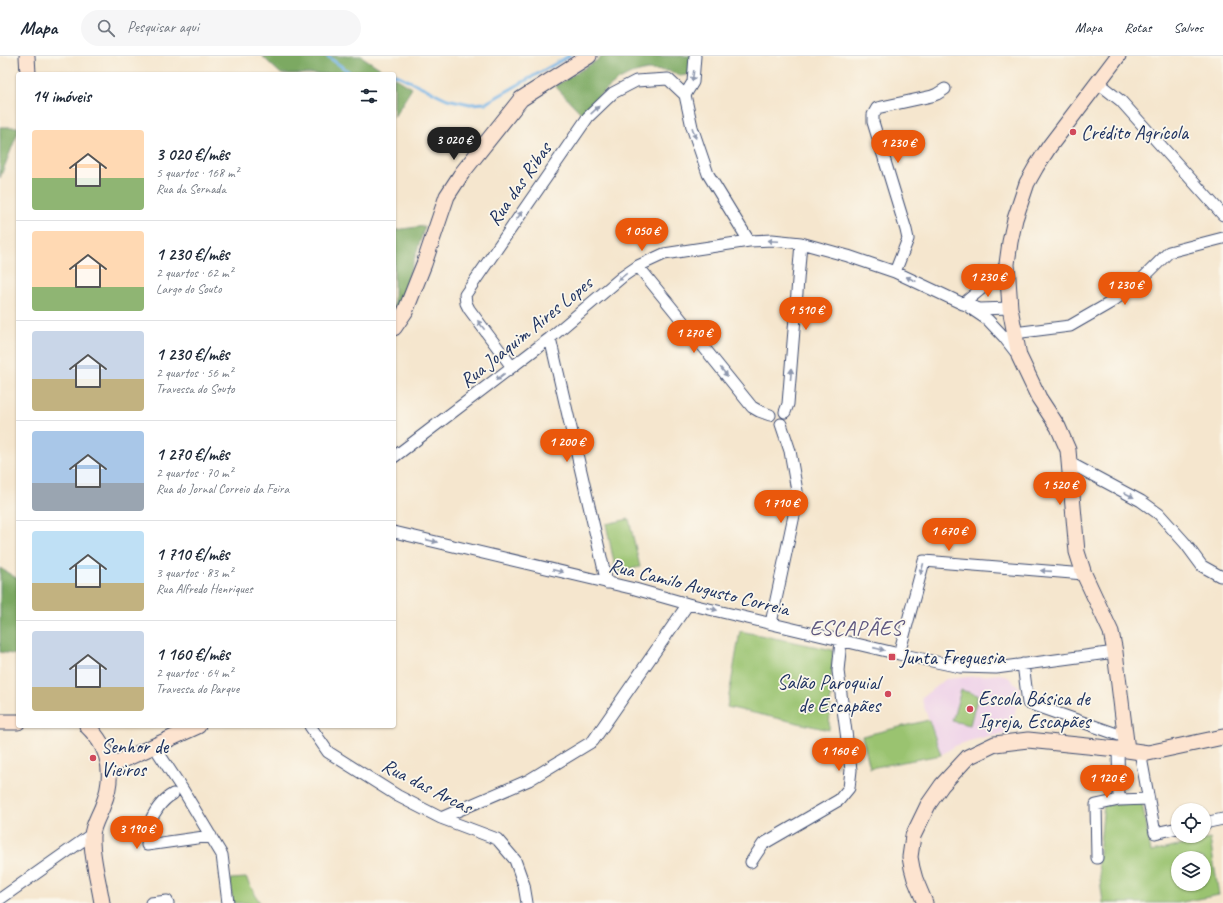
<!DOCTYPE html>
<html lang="pt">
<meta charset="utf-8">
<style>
body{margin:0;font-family:Caveat,sans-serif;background:#f6f6f7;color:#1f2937;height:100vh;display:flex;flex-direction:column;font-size:15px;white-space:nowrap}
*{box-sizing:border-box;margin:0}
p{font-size:13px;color:#747a83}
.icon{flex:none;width:22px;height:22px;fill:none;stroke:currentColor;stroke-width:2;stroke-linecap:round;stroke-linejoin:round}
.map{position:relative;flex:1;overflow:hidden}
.drawer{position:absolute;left:16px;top:16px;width:380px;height:656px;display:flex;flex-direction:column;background:#fff;border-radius:4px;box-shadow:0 1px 3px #0004}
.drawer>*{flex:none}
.controls{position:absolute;left:1171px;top:747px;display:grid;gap:8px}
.controls a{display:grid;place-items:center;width:40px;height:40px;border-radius:50%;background:#fff;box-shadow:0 1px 3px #0004;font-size:20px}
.price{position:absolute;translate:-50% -34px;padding:0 9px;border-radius:14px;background:#ea580c;color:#fff;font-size:13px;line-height:26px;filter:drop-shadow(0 1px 2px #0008)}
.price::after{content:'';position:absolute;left:50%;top:24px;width:12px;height:9px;margin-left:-6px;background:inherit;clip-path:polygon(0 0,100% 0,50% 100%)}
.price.on{background:#222;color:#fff}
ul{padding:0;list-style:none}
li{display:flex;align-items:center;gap:12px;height:100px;padding:0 16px}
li+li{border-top:1px solid #e0e1e3}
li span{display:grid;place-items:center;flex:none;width:112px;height:80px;border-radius:4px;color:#555}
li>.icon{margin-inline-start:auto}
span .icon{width:48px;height:48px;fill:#fffc;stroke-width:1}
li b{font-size:17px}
h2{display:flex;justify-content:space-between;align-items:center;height:48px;padding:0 16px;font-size:17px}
header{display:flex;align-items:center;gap:24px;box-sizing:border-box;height:56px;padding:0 20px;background:#fff;border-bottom:1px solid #e0e1e3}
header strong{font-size:19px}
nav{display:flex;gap:22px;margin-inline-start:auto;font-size:14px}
.search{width:280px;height:36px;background:#f6f6f7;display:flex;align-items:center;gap:10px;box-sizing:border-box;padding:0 14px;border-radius:22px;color:#747a83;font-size:15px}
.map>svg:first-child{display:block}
</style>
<header>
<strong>Mapa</strong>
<div class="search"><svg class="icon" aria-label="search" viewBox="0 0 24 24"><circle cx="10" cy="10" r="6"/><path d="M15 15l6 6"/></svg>Pesquisar aqui</div>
<nav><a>Mapa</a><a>Rotas</a><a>Salvos</a></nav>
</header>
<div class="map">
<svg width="1223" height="847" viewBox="0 0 1223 847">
<rect width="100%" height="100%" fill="#fbf7ec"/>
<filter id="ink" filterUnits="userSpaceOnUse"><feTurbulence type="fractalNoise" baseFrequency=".025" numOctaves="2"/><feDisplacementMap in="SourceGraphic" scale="8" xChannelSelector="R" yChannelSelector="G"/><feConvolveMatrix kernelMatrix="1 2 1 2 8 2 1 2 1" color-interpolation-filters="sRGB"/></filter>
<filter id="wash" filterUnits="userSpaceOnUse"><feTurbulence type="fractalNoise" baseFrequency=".012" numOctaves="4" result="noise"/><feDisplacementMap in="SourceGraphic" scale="16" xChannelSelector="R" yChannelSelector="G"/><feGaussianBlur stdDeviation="0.9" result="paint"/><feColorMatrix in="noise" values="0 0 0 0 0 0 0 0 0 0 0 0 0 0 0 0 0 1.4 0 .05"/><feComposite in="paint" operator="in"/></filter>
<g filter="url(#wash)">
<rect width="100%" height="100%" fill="#f5e6ce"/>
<path fill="#eed0e8" d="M 1000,618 L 1008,621 L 1014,626 L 1019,631 L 1020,635 L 1010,678 L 989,680 L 969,685 L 955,690 L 941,699 L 921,642 L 946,623 Z"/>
<path fill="#9ac370" stroke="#5a7967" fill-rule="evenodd" d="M 629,463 L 640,511 L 616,516 L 606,468 Z
M 740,575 L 833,594 L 829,674 L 727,651 Z
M 961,634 L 978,639 L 970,669 L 952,665 Z
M 929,664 L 941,699 L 870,712 L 862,680 Z
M 1142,747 L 1151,796 L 1210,783 L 1219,839 L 1178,847 L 1103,847 L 1098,807 L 1104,749 ZM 1178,802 L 1204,802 L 1204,828 L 1178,828 Z
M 246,822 L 260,847 L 233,847 L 230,823 Z"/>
<path fill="#7ba962" stroke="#4b6c60" d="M 262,0 L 361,0 L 389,18 L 281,18 Z
M 603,0 L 691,0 L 690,15 L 687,19 L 680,20 L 669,15 L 647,14 L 631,18 L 617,25 L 599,40 L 583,59 L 555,30 L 596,5 Z
M 394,21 L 412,32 L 394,61 Z
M 0,71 L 18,71 L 18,76 L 0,122 Z
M 425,170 L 399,251 L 394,258 L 394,174 Z
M 0,512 L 18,523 L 18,599 L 0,596 Z"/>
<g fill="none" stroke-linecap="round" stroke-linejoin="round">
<path stroke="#72b2e6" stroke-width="3" d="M 327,0 L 352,18
M 390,18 L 395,18 L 447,43 L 470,48 L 486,47 L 569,0"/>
</g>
</g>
<g filter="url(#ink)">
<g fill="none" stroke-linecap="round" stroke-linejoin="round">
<defs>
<path id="street" d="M 695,0 L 693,26 L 685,39 L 692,71 L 708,118 L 749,185
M 1098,27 L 1121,45 L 1223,159
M 638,210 L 752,351 L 759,355 L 770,359
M 895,216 L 908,183 L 906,174 L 873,66 L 873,59 L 877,52 L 932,40 L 937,38 L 945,33
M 963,248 L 986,229 L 1007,208
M 970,252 L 988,264 L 1004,281 L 1018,299
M 1014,277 L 1070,270 L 1110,247 L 1139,226 L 1169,196 L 1223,182
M 550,282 L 607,527
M 512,311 L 469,253 L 466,247 L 465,239 L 588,61 L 613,37 L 636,25 L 668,23 L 685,39
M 785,356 L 788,348 L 801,187
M 394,401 L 550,282 L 622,221 L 638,210 L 664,198 L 749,185 L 772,184 L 801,187 L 848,200 L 895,216 L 963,248 L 980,253 L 1010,252
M 1070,407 L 1141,445 L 1159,458 L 1185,487 L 1202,510 L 1220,520 L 1223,520
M 394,476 L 635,533 L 688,548 L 899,598 L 960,611 L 996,612 L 1115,596
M 771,567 L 796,450 L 797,435 L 790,395 L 781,368
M 899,598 L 924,505 L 1084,518
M 1023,608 L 1028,647 L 1125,681
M 310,670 L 328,696 L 398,740 L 441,762 L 497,783 L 515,804 L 524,829 L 527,847
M 154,690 L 183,734 L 222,799 L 228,847
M 1118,693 L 1119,744 L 1149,743
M 1140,696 L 1155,777 L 1178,772
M 173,738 C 162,744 153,757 149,769 C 147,775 148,782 147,789 L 211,780
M 441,762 L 529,724 L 593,685 L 688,548
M 1204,767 L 1223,763
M 1097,802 L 1096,749 L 1119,744
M 751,806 L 763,788 L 839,744 L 849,732 L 851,714 L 838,615 L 841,585
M 0,843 L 92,778
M 151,847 L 167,845 L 168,847"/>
<path id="secondary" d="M 27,0 L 28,18
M 1118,0 L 1049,91 L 1036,111 L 1027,127 L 1015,163 L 1010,186 L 1007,208 L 1010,252 L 1019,300 L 1039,342 L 1058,371 L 1068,394 L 1077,496 L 1084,518 L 1111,576 L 1115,596 L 1127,694
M 394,272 L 405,256 L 424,208 L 447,140 L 462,117 L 521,43 L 589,0
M 0,666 L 18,666
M 87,670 C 110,692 115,719 103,749 C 100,758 92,770 92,780 C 91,801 99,826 102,847
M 110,710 L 198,670
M 925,847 L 915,823 L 912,812 L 910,801 L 913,780 L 928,749 L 942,729 L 968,701 L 995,688 L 1028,684 L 1127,694 L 1148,697 L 1223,681"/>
</defs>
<use href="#street" stroke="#3c4a6f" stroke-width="13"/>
<use href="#secondary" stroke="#3c4a6f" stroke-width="17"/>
<use href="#street" stroke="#fff" stroke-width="11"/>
<use href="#secondary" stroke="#fde4d0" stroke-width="15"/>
</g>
<defs><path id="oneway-solid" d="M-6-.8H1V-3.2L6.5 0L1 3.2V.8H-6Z"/></defs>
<g fill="#8d97ae">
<use href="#oneway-solid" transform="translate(693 20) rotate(98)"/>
<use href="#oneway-solid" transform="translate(595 54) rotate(-43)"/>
<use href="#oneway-solid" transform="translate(694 77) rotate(71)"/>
<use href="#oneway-solid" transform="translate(519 160) rotate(-55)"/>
<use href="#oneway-solid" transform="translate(773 185) rotate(-178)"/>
<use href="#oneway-solid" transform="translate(622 221) rotate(143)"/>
<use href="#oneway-solid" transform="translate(911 223) rotate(-155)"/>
<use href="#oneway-solid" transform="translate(481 269) rotate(-127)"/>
<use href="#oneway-solid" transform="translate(724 316) rotate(51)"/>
<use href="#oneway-solid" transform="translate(791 318) rotate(-85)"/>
<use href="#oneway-solid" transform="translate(500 321) rotate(142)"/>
<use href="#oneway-solid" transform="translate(1129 439) rotate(28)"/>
<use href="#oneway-solid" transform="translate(432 485) rotate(13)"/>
<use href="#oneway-solid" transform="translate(922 513) rotate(105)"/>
<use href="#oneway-solid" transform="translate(558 515) rotate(13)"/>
<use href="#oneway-solid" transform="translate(1046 515) rotate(-176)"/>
<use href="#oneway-solid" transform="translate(712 553) rotate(13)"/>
<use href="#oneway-solid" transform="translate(879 593) rotate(13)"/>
</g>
</g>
<g fill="#d1495b" stroke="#fbf7ec" stroke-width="1.5">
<circle cx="1073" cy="76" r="4"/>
<rect x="888" y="597" width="8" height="8" rx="2"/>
<circle cx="888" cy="638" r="4"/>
<circle cx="970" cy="653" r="4"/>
<circle cx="93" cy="702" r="4"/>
</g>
<g text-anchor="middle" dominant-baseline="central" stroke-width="3.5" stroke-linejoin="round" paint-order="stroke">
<g font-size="20" fill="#1b2f5e" stroke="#fbf7ec" text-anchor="start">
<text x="1081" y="76">Crédito Agrícola</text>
<text x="900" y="601">Junta Freguesia</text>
<text x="880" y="626" text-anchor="end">Salão Paroquial<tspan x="880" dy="23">de Escapães</tspan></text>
<text x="978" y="642">Escola Básica de<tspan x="978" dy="23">Igreja, Escapães</tspan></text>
<text x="101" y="690">Senhor de<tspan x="101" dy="23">Vieiros</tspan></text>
</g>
<g font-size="20" fill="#1b2f5e" stroke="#fbf7ec">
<text transform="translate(519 128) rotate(-55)">Rua das Ribas</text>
<text transform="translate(526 276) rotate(-39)">Rua Joaquim Aires Lopes</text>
<text transform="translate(699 531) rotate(14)">Rua Camilo Augusto Correia</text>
<text transform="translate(427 730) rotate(27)">Rua das Arcas</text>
</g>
<g font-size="22" letter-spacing="1" fill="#5e577f" stroke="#fbf7ec">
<text x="856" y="572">ESCAPÃES</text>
</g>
</g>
</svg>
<div class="controls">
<a><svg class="icon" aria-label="locate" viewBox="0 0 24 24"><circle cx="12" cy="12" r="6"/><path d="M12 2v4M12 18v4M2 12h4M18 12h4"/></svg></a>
<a><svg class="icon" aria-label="layers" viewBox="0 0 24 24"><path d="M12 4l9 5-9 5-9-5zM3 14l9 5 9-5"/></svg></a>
</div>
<b class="price on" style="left:454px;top:105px">3 020 €</b>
<b class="price" style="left:898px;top:108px">1 230 €</b>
<b class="price" style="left:642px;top:196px">1 050 €</b>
<b class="price" style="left:988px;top:242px">1 230 €</b>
<b class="price" style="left:1125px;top:250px">1 230 €</b>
<b class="price" style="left:806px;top:275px">1 510 €</b>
<b class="price" style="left:694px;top:298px">1 270 €</b>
<b class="price" style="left:567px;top:407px">1 200 €</b>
<b class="price" style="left:1060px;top:450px">1 520 €</b>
<b class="price" style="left:781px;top:468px">1 710 €</b>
<b class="price" style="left:949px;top:496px">1 670 €</b>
<b class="price" style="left:839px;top:716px">1 160 €</b>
<b class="price" style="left:1107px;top:743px">1 120 €</b>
<b class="price" style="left:137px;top:794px">3 190 €</b>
<section class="drawer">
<h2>14 imóveis<svg class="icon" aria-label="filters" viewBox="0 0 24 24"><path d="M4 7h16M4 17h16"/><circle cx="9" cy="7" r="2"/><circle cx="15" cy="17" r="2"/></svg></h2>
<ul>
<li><span style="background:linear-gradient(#ffd9b3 60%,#8fb573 0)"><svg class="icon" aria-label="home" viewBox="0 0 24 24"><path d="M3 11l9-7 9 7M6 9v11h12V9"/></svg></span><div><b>3 020 €/mês</b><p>5 quartos · 168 m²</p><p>Rua da Sernada</p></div></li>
<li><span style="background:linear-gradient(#ffd9b3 70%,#8fb573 0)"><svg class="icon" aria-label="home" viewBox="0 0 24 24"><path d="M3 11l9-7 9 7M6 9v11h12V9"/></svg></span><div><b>1 230 €/mês</b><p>2 quartos · 62 m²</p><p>Largo do Souto</p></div></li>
<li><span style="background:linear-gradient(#c9d6e8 60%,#c2b280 0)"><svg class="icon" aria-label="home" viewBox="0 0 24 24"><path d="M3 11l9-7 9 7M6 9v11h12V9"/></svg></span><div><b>1 230 €/mês</b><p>2 quartos · 56 m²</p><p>Travessa do Souto</p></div></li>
<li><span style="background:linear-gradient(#a9c7e8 65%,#9aa5b1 0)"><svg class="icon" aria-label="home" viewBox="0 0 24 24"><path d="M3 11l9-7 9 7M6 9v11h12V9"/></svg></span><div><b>1 270 €/mês</b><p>2 quartos · 70 m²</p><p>Rua do Jornal Correio da Feira</p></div></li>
<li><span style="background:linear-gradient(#bfe0f5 65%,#c2b280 0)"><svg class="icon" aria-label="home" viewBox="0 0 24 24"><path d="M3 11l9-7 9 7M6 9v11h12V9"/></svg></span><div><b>1 710 €/mês</b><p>3 quartos · 83 m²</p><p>Rua Alfredo Henriques</p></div></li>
<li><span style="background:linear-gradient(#c9d6e8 70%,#c2b280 0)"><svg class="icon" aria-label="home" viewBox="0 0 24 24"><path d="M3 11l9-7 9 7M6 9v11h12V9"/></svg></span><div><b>1 160 €/mês</b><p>2 quartos · 64 m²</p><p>Travessa do Parque</p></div></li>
</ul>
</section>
</div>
